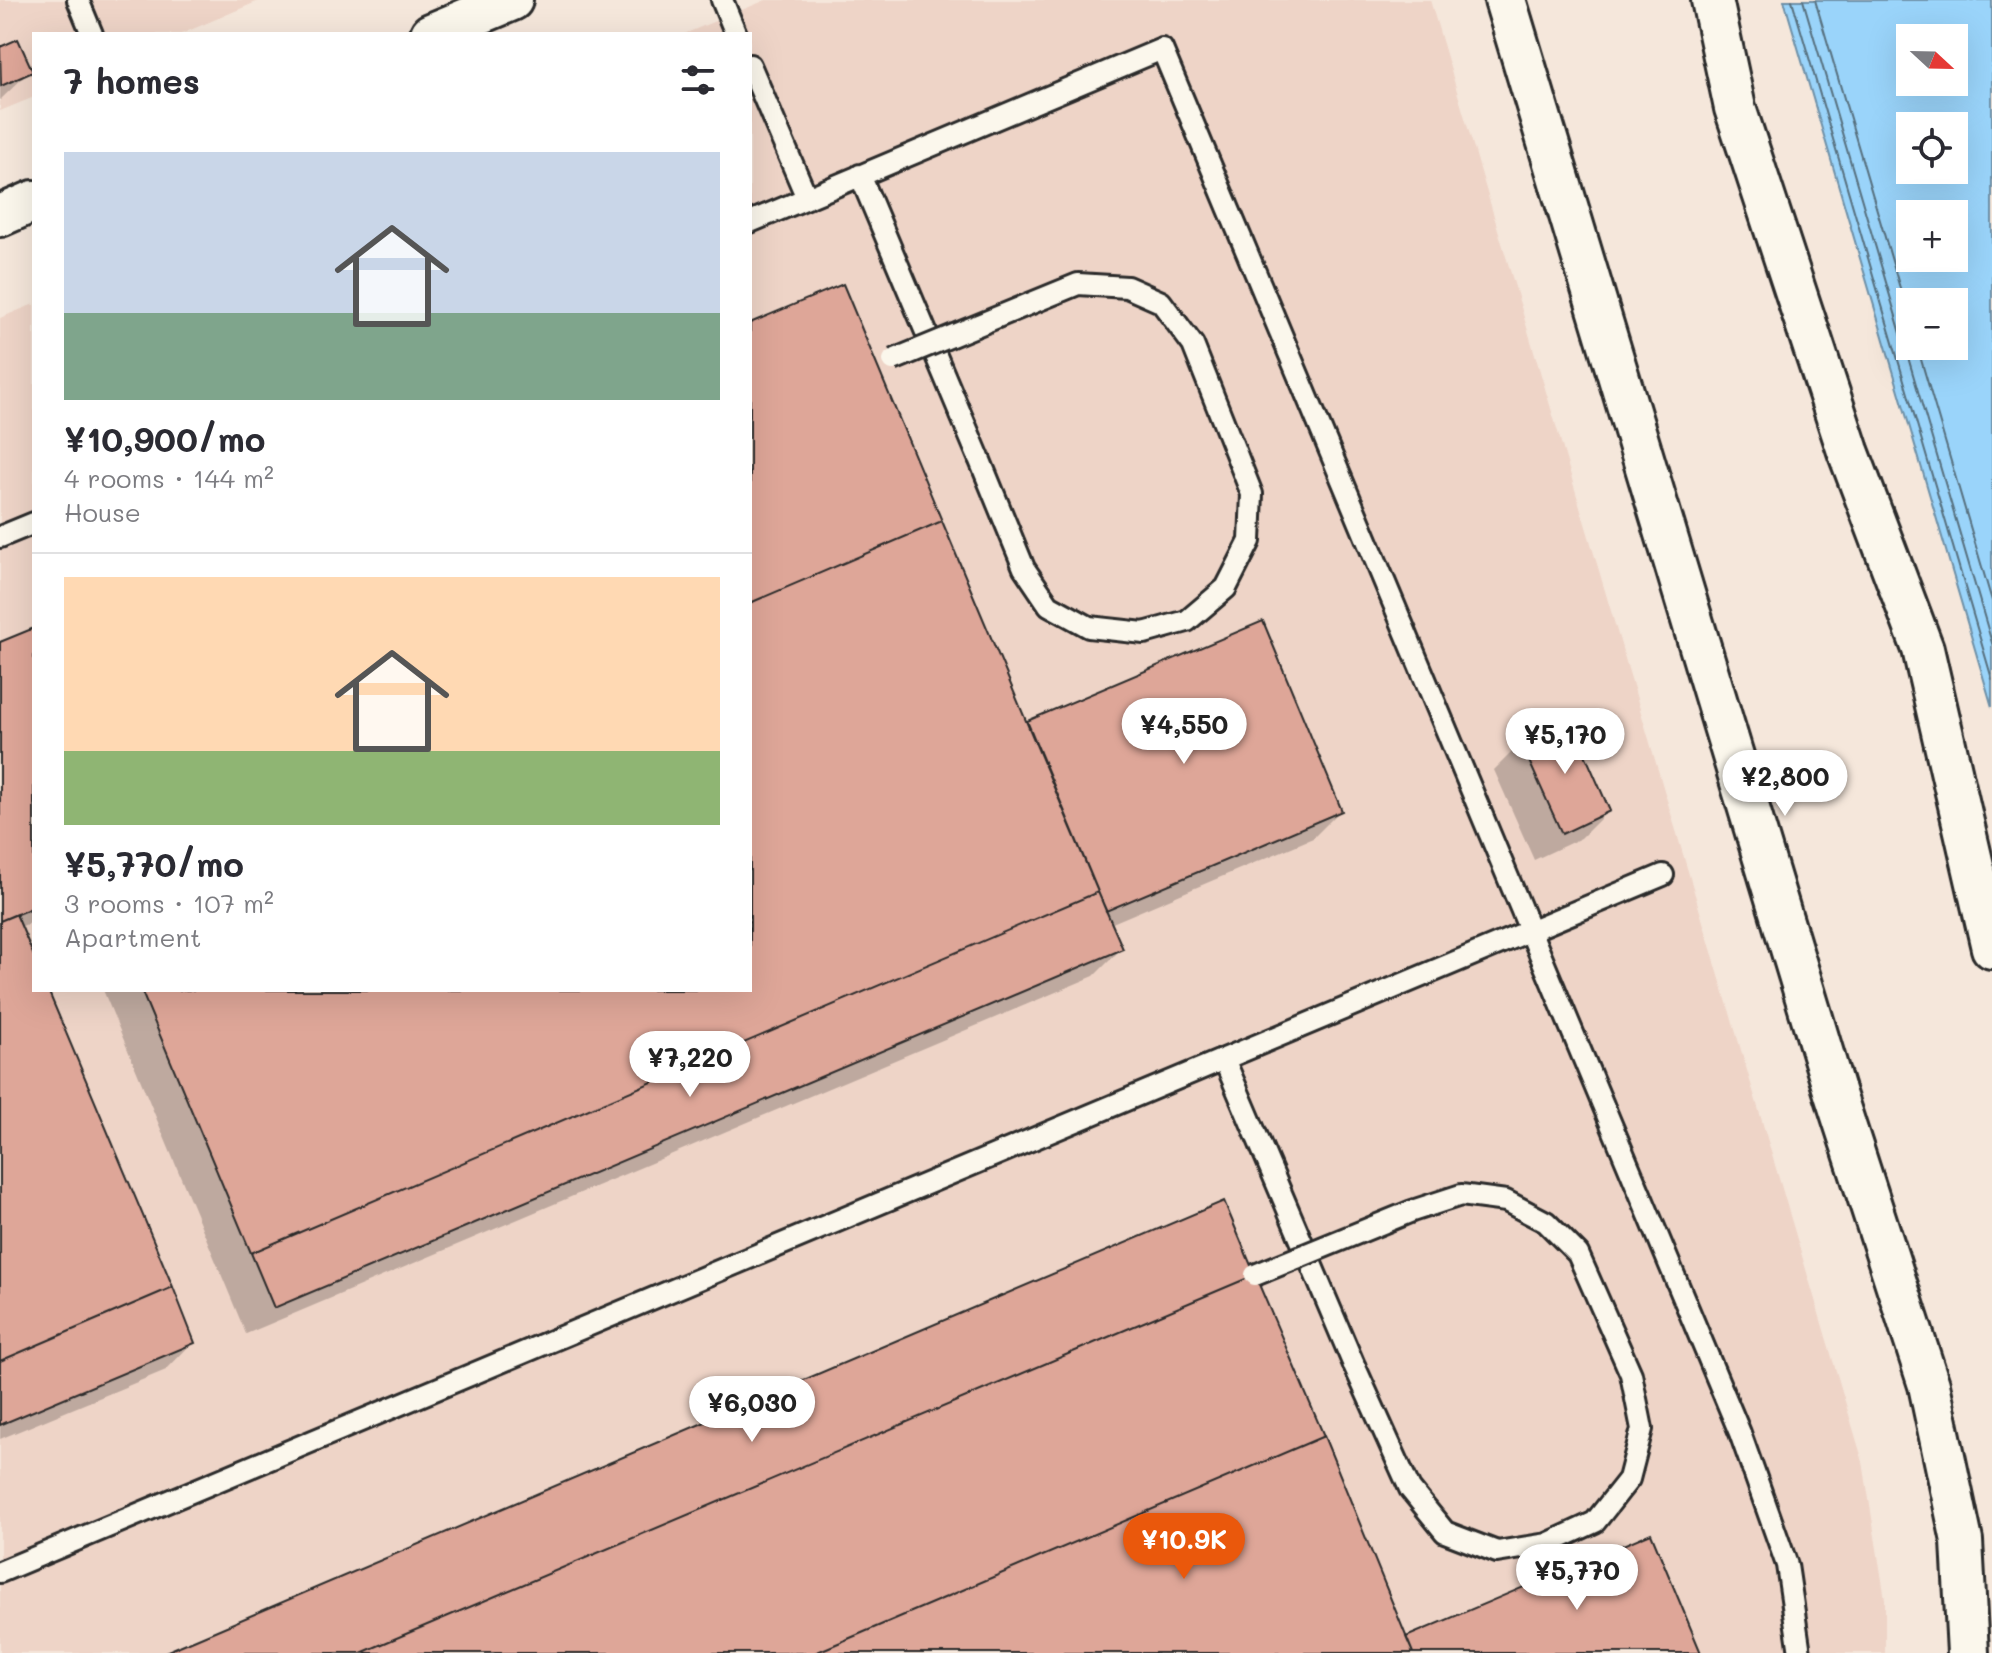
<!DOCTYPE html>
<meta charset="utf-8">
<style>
body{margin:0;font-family:Mali,sans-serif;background:#f2f2f3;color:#2b2b33;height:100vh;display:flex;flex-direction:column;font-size:30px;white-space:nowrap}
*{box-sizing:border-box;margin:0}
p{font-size:26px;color:#7c7c81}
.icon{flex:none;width:44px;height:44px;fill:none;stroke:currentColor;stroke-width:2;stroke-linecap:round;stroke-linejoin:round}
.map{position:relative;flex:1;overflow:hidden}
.sheet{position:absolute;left:32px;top:32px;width:720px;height:960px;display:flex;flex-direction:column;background:#fff;border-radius:0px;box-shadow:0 8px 32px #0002}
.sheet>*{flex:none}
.needle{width:52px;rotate:112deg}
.buttons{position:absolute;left:1896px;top:24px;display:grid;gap:16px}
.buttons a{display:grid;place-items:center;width:72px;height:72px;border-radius:0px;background:#fff;box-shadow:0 8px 32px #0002;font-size:40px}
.price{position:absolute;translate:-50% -68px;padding:0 18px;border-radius:28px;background:#fff;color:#222;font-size:26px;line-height:52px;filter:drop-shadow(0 2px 4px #0008)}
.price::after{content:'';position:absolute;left:50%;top:48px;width:24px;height:18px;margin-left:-12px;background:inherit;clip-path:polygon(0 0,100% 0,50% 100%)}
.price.selected{background:#ea580c;color:#fff}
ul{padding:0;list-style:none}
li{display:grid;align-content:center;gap:16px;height:424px;padding:0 32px}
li+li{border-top:2px solid #e1e1e2}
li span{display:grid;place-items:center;height:248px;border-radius:0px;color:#555}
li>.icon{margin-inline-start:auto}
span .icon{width:144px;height:144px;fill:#fffc;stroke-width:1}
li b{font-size:34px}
h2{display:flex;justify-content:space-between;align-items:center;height:96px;padding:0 32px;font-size:34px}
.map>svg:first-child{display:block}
</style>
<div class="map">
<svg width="1992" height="1653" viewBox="0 0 1992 1653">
<rect width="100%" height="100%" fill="#f5e7db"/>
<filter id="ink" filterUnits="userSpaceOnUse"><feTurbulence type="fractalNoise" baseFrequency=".0125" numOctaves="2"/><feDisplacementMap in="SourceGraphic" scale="16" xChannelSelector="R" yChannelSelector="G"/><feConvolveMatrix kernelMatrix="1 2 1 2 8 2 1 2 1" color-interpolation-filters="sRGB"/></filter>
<g filter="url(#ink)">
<path fill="#eed4c7" d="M 0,0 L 261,0 L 181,34 L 34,34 L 34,97 L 0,111 Z
M 766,0 L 1430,0 L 1863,1462 L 1885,1599 L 1885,1653 L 0,1653 L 0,318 L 34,304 L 34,990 L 750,990 L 750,34 L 684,34 Z"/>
<path fill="#9ad4fa" stroke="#6e90a7" stroke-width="2" fill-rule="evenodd" d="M 1784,0 L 1992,0 L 1992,707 ZM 1910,38 L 1954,38 L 1954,82 L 1910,82 ZM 1910,126 L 1954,126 L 1954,170 L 1910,170 ZM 1910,214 L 1954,214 L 1954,258 L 1910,258 ZM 1910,302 L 1954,302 L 1954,346 L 1910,346 Z"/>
<path fill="#0003" d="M 17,41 L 30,71 L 0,100 L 0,49 Z
M 750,326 L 1026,723 L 1262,624 L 1340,811 L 1313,838 L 1110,924 L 1121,949 L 1094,976 L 246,1334 L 103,990 L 750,990 Z
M 34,630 L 34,921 L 20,927 L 34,962 L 34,990 L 46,990 L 193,1342 L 166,1370 L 0,1439 L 0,645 Z
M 1521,743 L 1608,811 L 1581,838 L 1534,860 L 1494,770 Z"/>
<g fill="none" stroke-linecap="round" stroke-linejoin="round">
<path stroke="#576f7e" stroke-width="2" d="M 1792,0 L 1992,679
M 1803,0 L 1992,643
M 1815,0 L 1910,322
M 1917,346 L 1992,601"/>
</g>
<path fill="#dea698" stroke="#2b2b2b" stroke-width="2" d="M 18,39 L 33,72 L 1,86 L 0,47 Z
M 843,284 L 942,521 L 750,603 L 750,323 Z
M 942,521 L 1098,892 L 251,1253 L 141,990 L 750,990 L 750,603 Z
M 1263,621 L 1342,811 L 1106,911 L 1027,721 Z
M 34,628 L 34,907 L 0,921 L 0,642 Z
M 1569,718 L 1610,811 L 1562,834 L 1520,741 Z
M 1098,892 L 1123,949 L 274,1308 L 251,1253 Z
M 16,914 L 34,956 L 34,990 L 48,990 L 173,1287 L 0,1361 L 0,921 Z
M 1224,1201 L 1255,1275 L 361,1653 L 163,1653 Z
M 1255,1275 L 1324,1436 L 815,1653 L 361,1653 Z
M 173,1287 L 195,1343 L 0,1425 L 0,1361 Z
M 1324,1436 L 1413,1653 L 815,1653 Z
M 1651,1533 L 1701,1653 L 1413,1653 L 1406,1637 Z"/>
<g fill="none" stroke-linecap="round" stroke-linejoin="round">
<defs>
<path id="service" d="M 78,0 L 92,34
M 722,0 L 736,34
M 750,65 L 807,198
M 860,175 L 979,458
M 750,222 L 1162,49 L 1740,1433 L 1787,1565 L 1800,1653
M 0,537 L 34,523
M 1224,1059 L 1354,1365
M 0,1572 L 1663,875"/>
<path id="minor" d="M 1505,0 L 1835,1094 L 1929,1385 L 1962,1541 L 1968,1653
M 1712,0 L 1735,108 L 1848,451 L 1923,649 L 1992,948
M 431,34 L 512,0
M 0,216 L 34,201"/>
</defs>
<use href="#service" stroke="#2b2b2b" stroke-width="26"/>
<use href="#minor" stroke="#2b2b2b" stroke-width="46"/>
<use href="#service" stroke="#fbf7ec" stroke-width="20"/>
<use href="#minor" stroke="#fbf7ec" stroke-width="40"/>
<defs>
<path id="service-bridge" d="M 893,360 L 1078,284 L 1127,287 L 1161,302 L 1193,345 L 1252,494 L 1250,541 L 1226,588 L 1187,621 L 1144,633 L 1089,627 L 1049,605 L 1024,568 L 979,458
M 1255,1275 L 1412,1211 L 1461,1195 L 1506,1201 L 1546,1222 L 1578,1254 L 1631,1374 L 1642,1429 L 1629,1479 L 1595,1522 L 1547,1544 L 1497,1552 L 1445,1532 L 1410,1489 L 1354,1365"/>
</defs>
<use href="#service-bridge" stroke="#2b2b2b" stroke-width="26" stroke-linecap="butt"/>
<use href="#service-bridge" stroke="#fbf7ec" stroke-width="20"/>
</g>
</g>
</svg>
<div class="buttons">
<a><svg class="needle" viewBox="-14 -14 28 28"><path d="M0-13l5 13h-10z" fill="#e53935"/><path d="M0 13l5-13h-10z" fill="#7c7c81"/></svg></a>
<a><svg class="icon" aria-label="locate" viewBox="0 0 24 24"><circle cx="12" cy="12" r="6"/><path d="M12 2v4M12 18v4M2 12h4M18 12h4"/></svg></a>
<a>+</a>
<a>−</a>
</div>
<b class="price" style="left:1184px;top:766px">¥4,550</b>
<b class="price" style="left:1565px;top:776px">¥5,170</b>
<b class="price" style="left:1785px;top:818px">¥2,800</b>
<b class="price" style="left:690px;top:1099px">¥7,220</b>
<b class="price" style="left:752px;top:1444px">¥6,030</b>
<b class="price selected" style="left:1184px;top:1581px">¥10.9K</b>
<b class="price" style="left:1577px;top:1612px">¥5,770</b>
<section class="sheet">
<h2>7 homes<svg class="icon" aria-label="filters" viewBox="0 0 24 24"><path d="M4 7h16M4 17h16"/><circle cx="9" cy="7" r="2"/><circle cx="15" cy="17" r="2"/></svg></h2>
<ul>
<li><span style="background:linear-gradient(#c9d6e8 65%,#7fa58c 0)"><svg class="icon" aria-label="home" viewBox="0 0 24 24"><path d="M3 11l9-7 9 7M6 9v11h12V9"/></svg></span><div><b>¥10,900/mo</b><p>4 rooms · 144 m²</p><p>House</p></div></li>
<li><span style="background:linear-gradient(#ffd9b3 70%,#8fb573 0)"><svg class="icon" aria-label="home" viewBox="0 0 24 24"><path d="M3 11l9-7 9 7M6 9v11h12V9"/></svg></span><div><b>¥5,770/mo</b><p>3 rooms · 107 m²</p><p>Apartment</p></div></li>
</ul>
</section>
</div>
